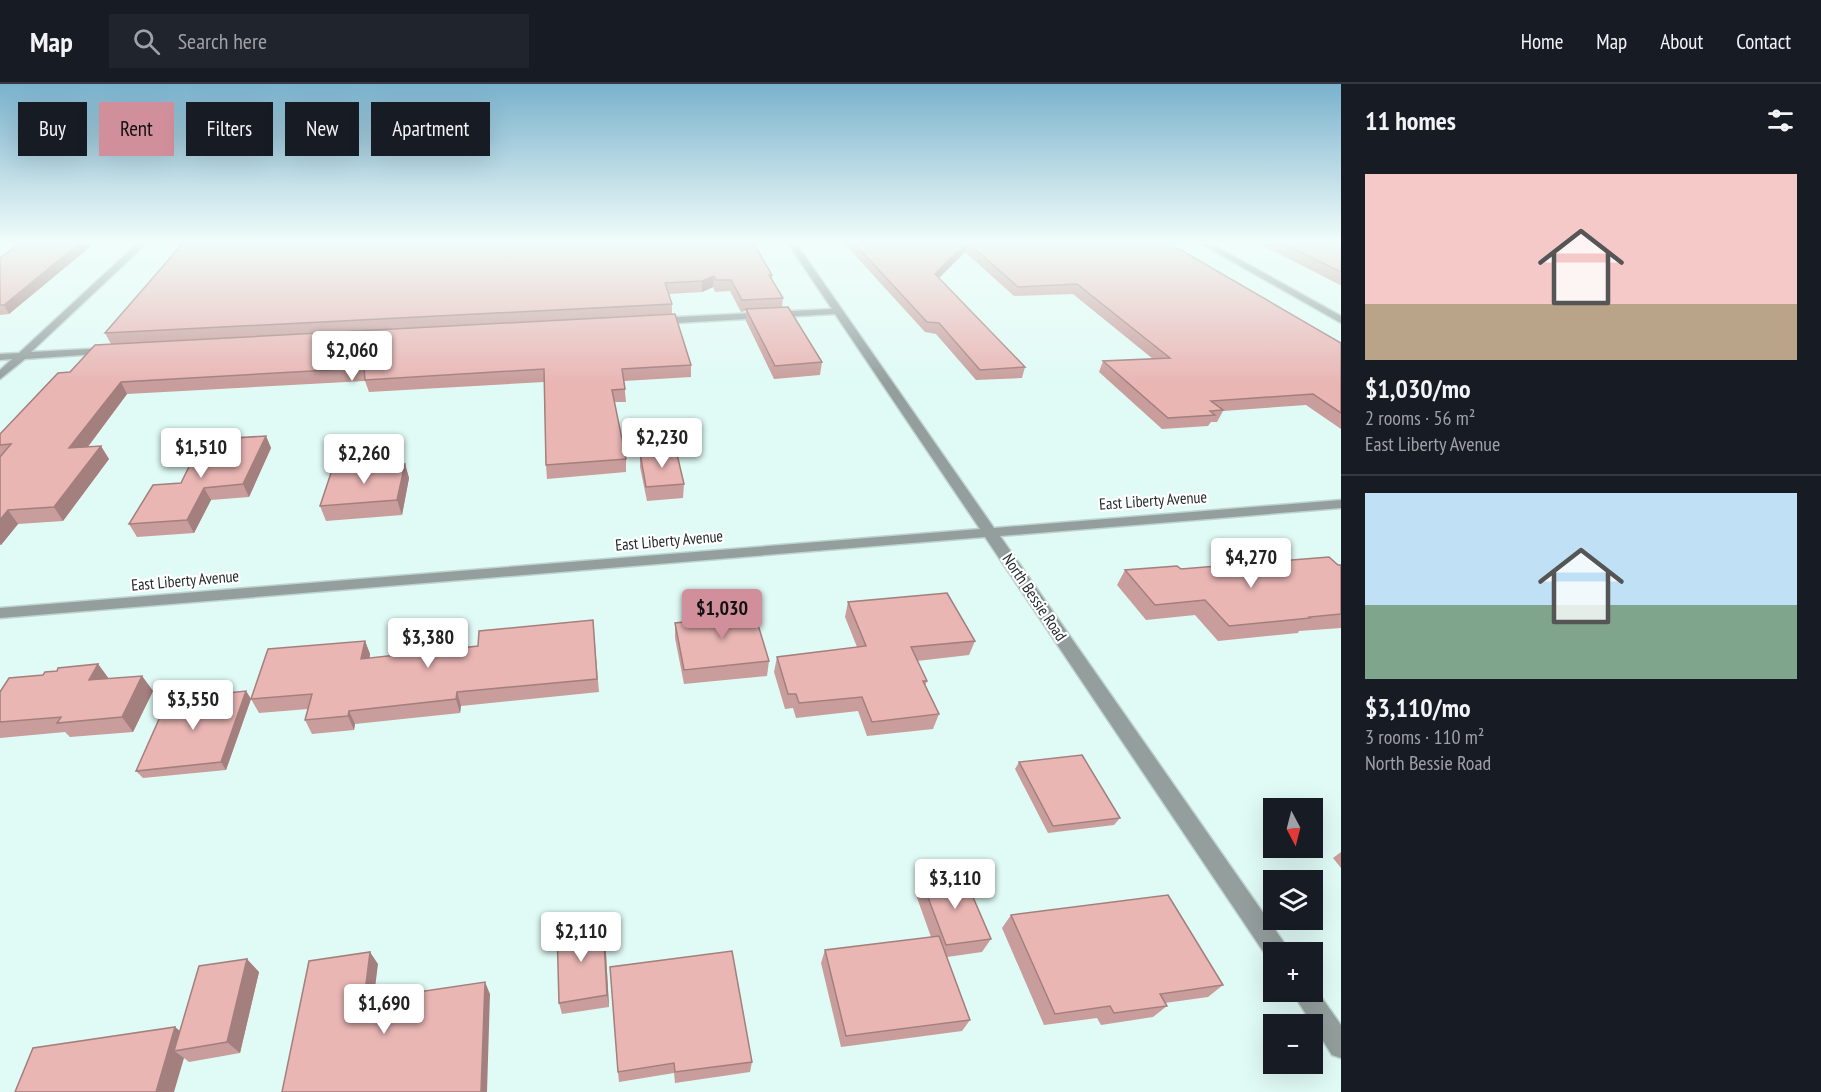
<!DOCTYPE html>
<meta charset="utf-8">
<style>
body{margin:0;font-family:"PT Sans Narrow",sans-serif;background:#20242c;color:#f1f3f6;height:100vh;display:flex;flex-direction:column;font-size:22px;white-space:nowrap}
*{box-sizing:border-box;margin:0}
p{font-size:20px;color:#9ea1a6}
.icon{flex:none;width:33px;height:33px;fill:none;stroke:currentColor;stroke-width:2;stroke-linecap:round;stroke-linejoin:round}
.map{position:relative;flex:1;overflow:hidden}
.drawer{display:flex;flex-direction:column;background:#171b24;width:480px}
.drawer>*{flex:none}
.hud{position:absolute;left:18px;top:18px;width:570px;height:54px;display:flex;gap:12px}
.needle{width:39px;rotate:173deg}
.fabs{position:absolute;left:1263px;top:714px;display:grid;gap:12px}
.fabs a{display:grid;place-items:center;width:60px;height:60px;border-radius:0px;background:#171b24;box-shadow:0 6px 24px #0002;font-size:30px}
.price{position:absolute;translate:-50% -51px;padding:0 14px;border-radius:6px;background:#fff;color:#222;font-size:20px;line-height:39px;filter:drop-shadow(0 2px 3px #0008)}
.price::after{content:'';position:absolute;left:50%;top:36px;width:18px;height:14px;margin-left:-9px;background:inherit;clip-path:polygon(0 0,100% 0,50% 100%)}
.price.selected{background:#d18e9b;color:#111}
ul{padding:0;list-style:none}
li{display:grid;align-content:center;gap:12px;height:318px;padding:0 24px}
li+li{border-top:2px solid #363941}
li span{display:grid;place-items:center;height:186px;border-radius:0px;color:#555}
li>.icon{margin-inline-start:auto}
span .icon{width:108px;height:108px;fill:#fffc;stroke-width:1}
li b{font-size:26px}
h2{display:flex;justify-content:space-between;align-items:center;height:72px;padding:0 24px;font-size:26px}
.pill{padding:0 21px;border-radius:0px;background:#171b24;box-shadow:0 6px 24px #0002;font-size:21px;line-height:54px}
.pill.selected{background:#d18e9b;color:#111}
header{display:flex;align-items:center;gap:36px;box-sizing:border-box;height:84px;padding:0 30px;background:#171b24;border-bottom:2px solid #363941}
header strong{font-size:28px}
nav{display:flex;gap:33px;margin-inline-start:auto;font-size:21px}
.search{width:420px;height:54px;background:#20242c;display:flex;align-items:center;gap:15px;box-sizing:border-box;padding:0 21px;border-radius:0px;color:#9ea1a6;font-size:22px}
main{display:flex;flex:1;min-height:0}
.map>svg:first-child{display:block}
</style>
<header>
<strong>Map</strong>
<div class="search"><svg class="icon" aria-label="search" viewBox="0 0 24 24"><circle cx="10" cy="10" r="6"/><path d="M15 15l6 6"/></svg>Search here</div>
<nav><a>Home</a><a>Map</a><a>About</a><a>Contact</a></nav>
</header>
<main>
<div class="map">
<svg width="1341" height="1008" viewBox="0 0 1341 1008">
<rect width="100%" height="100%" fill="#e0faf5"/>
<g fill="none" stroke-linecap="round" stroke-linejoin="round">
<defs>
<path id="minor" d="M 139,158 L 148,158 L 31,268 L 107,264 L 111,265 L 111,269 L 25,275 L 0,295 L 0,286 L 12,275 L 0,276 L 0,270 L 19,269 Z
M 787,158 L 795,158 L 994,444 L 1341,416 L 1341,424 L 1000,452 L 1285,860 L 1288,868 L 1274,868 L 1274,878 L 1269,876 L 985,453 L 0,534 L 0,524 L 980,445 L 835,230 L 658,240 L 653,237 L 658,234 L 832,225 Z
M 1198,158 L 1208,158 L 1341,232 L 1341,239 Z
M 1312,900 L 1341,941 L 1341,974 L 1332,971 L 1292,908 L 1312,908 Z"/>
</defs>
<use href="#minor" stroke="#bdd4d0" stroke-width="3"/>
<use href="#minor" fill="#949f9d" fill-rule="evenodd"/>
</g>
<path fill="#c89d9b" d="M 22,158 L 89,158 L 91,162 L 9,230 L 0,231 L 0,174 Z
M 184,158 L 772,191 L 772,196 L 783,214 L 782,223 L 822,278 L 820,291 L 774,295 L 746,237 L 746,227 L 741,228 L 730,207 L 715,208 L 713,203 L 702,208 L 669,210 L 672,220 L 672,230 L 691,281 L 691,293 L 624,297 L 626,318 L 614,318 L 626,375 L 626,388 L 547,395 L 546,381 L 544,298 L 369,308 L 365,297 L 127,310 L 88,363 L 109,375 L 63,437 L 18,440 L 1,461 L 0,461 L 0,350 L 70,288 L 111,260 L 105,249 Z
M 843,158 L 1167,158 L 1341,259 L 1341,345 L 1306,321 L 1223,327 L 1217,338 L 1211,338 L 1208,342 L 1162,345 L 1099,288 L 1103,277 L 1153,275 L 1073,210 L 1014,212 L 965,168 L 939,194 L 1025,283 L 1022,294 L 976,296 L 936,250 L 925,248 Z
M 1256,158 L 1341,158 L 1341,201 L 1340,201 Z
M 266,352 L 271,364 L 249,413 L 211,416 L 194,449 L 137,453 L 129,440 Z
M 640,369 L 684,400 L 683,414 L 647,417 L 640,383 Z
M 405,380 L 409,394 L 402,431 L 326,437 L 320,422 Z
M 1341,481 L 1341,544 L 1299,547 L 1298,549 L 1218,557 L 1195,531 L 1146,536 L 1117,501 L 1125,486 Z
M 848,518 L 975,557 L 969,571 L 917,577 L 927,597 L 925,602 L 939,630 L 933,645 L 867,652 L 858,627 L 796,634 L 793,624 L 785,625 L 774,588 L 777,573 L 857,563 L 845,533 Z
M 718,524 L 769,577 L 767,592 L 684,600 L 675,554 L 675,539 L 717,535 Z
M 593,536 L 599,608 L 461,622 L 460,629 L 355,640 L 354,646 L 312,650 L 305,636 L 308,625 L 259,629 L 251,615 L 365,557 L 370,570 L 370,574 L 478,562 Z
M 98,580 L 109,595 L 142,592 L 153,607 L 133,648 L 70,653 L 65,648 L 0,654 L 0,608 L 43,591 L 57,587 Z
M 246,607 L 251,615 L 226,686 L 143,694 L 136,687 Z
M 1019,678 L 1120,734 L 1114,741 L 1048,749 L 1015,685 Z
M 1341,768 L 1341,784 L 1333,774 Z
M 921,795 L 991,855 L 982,868 L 947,873 L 970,936 L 962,947 L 841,963 L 821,879 L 825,866 L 931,853 L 915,808 Z
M 1011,831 L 1223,901 L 1208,913 L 1165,919 L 1167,922 L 1153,933 L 1101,941 L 1097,934 L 1044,941 L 1002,844 Z
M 605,852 L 609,923 L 562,930 L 559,919 Z
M 610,883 L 752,978 L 750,988 L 675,999 L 674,989 L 619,998 L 618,988 Z
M 259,888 L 240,969 L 189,978 L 184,974 L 15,1008 L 180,947 Z"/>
<path fill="#a37f7e" d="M 81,158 L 89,158 L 91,162 L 9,230 L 4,221 Z
M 967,158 L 965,168 L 933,200 L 935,190 Z
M 714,192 L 713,203 L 702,208 L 702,197 Z
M 121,298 L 127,310 L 77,377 L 69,364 Z
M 266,352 L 271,364 L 249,413 L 243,400 Z
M 101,362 L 109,375 L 63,437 L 54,423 Z
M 405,380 L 409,394 L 402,431 L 397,416 Z
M 204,404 L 211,416 L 194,449 L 187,436 Z
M 8,426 L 18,440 L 1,461 L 0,459 L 0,436 Z
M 365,557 L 370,570 L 366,589 L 361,575 Z
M 98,580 L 109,595 L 89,596 Z
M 142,592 L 153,607 L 133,648 L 122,633 Z
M 246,607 L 251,615 L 226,686 L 221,678 Z
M 457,608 L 461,622 L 460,629 L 456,615 Z
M 349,627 L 355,640 L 354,646 L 348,632 Z
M 603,840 L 605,852 L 609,923 L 607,911 Z
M 370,868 L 378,880 L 372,928 L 364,916 Z
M 247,875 L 259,888 L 240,969 L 227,958 Z
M 485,898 L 490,910 L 487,1008 L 481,1008 Z
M 175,943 L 189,954 L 174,967 L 184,974 L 174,1008 L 156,1008 Z"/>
<path fill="#e9b6b4" stroke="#a37f7e" stroke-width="1.5" d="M 22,158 L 81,158 L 4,221 L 0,221 L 0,174 Z
M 184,158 L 753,158 L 772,191 L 769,191 L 783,214 L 742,216 L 731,196 L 716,196 L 714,192 L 702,197 L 665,199 L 672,220 L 105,249 Z
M 853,158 L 1167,158 L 1341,259 L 1341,329 L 1313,310 L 1211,317 L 1223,326 L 1210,327 L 1215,331 L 1168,334 L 1103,277 L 1170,274 L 1077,200 L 1018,203 L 967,158 L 935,190 L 1025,283 L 980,286 L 939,239 L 927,238 Z
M 1281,158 L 1341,158 L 1341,188 Z
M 788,223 L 822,278 L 775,282 L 746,225 Z
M 675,230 L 691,281 L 622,285 L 625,305 L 612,306 L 626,375 L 546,381 L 544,285 L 365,296 L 364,284 L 121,298 L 69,364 L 101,362 L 54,423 L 8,426 L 0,436 L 0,373 L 11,360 L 0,361 L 0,350 L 58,289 L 70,288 L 95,261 Z
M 266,352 L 243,400 L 204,404 L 187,436 L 129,440 L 153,401 L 181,399 L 202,356 Z
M 676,366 L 684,400 L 646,403 L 640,369 Z
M 405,380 L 397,416 L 320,422 L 332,386 Z
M 1329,473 L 1338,481 L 1341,481 L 1341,530 L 1309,533 L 1310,534 L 1229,542 L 1205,516 L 1155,521 L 1125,486 L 1177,482 L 1181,485 Z
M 947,509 L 975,557 L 911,563 L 927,597 L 923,597 L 939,630 L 872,638 L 862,613 L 799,619 L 796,610 L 788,610 L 777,573 L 866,562 L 848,518 Z
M 752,521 L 769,577 L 684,586 L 675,539 L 721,534 L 718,524 Z
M 593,536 L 597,595 L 457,608 L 456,615 L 349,627 L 348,632 L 305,636 L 312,610 L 251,615 L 268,565 L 365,557 L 361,575 L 478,562 L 479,547 Z
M 98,580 L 89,596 L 142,592 L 122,633 L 57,639 L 61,633 L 0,638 L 0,608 L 9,594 L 43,591 L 45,588 L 57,587 L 58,584 Z
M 246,607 L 221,678 L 136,687 L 168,615 Z
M 1082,671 L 1120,734 L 1053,742 L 1019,678 Z
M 963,790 L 991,855 L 946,861 L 921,795 Z
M 1168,811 L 1223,901 L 1160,910 L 1167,922 L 1114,929 L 1110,922 L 1055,930 L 1011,831 Z
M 603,840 L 607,911 L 559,919 L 557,845 Z
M 939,852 L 970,936 L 846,952 L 825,866 Z
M 732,867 L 752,978 L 675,988 L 674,979 L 618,988 L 610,883 Z
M 370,868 L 364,916 L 485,898 L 481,1008 L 282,1008 L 309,877 Z
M 247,875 L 227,958 L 174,967 L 199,882 Z
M 175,943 L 156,1008 L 15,1008 L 33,964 Z"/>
<linearGradient id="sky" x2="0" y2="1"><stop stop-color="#7ab2cd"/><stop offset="0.53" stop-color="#f1fdfa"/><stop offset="1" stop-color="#f1fdfa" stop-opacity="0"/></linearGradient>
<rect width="1341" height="299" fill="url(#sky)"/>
<g text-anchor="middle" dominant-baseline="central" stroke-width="4.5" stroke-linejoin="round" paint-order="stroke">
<g font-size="16" fill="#1e2826" stroke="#fff">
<text transform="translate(1153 416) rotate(-4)">East Liberty Avenue</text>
<text transform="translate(669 456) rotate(-5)">East Liberty Avenue</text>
<text transform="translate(185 496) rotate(-5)">East Liberty Avenue</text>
<text transform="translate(1035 513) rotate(56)">North Bessie Road</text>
</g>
</g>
</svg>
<div class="fabs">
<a><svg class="needle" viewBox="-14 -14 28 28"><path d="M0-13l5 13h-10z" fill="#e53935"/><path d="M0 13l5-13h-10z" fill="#9ea1a6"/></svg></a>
<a><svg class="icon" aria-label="layers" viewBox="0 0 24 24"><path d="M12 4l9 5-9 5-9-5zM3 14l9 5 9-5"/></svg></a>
<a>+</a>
<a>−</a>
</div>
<b class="price" style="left:352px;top:298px">$2,060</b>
<b class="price" style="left:662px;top:385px">$2,230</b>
<b class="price" style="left:201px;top:395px">$1,510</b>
<b class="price" style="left:364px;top:401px">$2,260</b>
<b class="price" style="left:1251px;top:505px">$4,270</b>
<b class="price selected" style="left:722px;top:556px">$1,030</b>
<b class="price" style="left:428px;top:585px">$3,380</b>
<b class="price" style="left:193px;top:647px">$3,550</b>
<b class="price" style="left:955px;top:826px">$3,110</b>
<b class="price" style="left:581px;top:879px">$2,110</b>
<b class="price" style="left:384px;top:951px">$1,690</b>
<div class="hud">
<a class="pill">Buy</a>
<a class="pill selected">Rent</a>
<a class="pill">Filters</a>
<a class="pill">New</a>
<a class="pill">Apartment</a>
</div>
</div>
<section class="drawer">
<h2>11 homes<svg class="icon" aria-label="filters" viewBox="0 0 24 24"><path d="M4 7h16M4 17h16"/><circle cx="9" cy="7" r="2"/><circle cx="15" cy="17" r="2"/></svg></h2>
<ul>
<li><span style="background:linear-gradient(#f6c9c9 70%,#b9a48a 0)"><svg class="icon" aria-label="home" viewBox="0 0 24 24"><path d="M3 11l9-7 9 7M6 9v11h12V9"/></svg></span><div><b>$1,030/mo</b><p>2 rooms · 56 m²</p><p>East Liberty Avenue</p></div></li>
<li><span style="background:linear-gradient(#bfe0f5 60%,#7fa58c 0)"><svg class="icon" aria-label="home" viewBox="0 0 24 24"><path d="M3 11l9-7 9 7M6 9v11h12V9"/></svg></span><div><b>$3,110/mo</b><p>3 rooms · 110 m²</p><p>North Bessie Road</p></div></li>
</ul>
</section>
</main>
